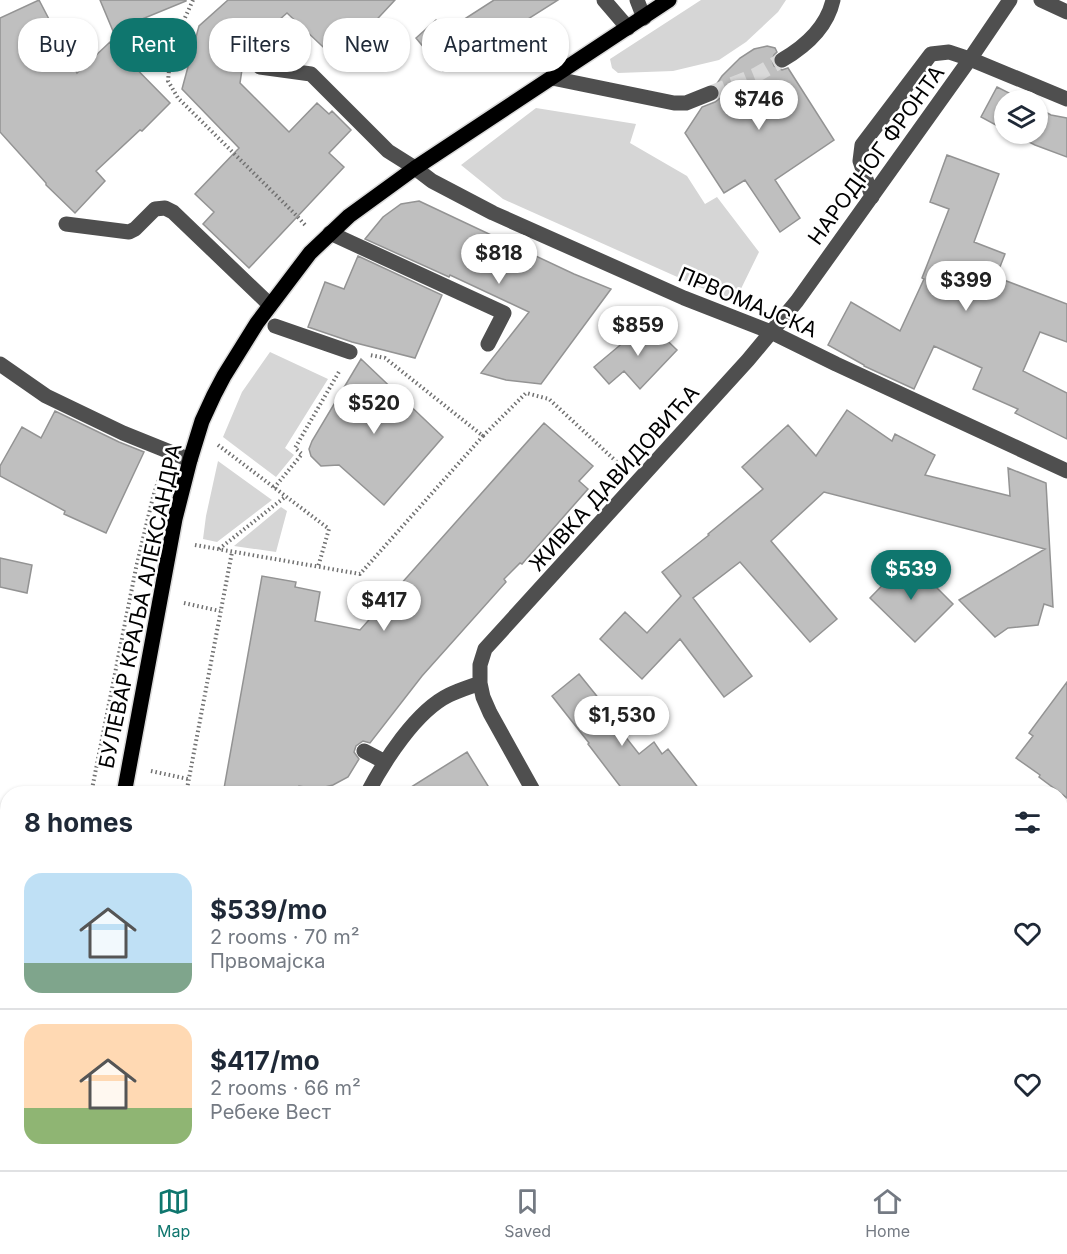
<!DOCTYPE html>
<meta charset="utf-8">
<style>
body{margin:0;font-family:Inter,sans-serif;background:#f6f6f7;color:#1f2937;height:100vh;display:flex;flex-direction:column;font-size:22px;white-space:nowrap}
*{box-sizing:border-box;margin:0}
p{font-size:20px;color:#747a83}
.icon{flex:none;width:33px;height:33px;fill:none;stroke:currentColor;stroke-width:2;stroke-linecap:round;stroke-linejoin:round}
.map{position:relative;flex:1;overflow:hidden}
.side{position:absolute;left:0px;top:786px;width:1068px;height:384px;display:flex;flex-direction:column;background:#fff;border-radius:24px 24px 0 0;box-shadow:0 2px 4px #0004}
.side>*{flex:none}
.banner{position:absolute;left:18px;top:18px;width:600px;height:54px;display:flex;gap:12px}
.tools{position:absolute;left:994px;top:90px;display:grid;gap:12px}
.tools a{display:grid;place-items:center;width:54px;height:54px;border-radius:50%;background:#fff;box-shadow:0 2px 4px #0004;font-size:30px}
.price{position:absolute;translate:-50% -51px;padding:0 14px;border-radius:21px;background:#fff;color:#222;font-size:20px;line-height:39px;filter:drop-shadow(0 2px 3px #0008)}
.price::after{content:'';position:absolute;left:50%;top:36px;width:18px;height:14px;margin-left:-9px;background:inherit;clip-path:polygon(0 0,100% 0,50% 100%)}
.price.on{background:#0f766e;color:#fff}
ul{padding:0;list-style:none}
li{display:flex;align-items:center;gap:18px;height:150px;padding:0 24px}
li+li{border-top:2px solid #e0e1e3}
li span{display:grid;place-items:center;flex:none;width:168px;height:120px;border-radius:18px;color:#555}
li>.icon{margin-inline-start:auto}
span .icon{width:72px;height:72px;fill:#fffc;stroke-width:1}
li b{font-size:26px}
h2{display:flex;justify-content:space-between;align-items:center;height:72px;padding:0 24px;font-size:26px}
.pill{padding:0 21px;border-radius:24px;background:#fff;box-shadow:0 2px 4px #0004;font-size:21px;line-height:54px}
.pill.on{background:#0f766e;color:#fff}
.tabs{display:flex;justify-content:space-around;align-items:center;height:84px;border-top:2px solid #e0e1e3;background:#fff;font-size:16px;color:#747a83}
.tabs a{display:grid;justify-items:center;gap:3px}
.tabs .on{color:#0f766e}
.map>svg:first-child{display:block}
</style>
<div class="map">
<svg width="1067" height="1170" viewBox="0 0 1067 1170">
<rect width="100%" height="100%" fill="#fff"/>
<path fill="#d6d6d6" d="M 701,0 L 786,0 L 778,12 L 746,42 L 719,60 L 673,71 L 618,73 L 612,68 L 610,59 Z
M 536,108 L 636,124 L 630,143 L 687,176 L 705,204 L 717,197 L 759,252 L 737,297 L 722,297 L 503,199 L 461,165 Z
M 270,352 L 328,379 L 285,448 L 294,455 L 276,477 L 223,437 L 242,392 Z
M 218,461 L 272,500 L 217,542 L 203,539 L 206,516 Z
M 281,507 L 287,511 L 276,552 L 234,546 Z"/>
<path fill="#bfbfbf" stroke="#939393" stroke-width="1.5" d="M 39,0 L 77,73 L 110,42 L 170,103 L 142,131 L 140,130 L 96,171 L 105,181 L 75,213 L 46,185 L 46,183 L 0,132 L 0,18 Z
M 100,0 L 186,0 L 186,1 L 113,31 Z
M 228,0 L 395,0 L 338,61 L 287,13 L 245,50 L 240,83 L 289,132 L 317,103 L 329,114 L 332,111 L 351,130 L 329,153 L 344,167 L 249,268 L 203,224 L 214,212 L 195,194 L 239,148 L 182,89 L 199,26 Z
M 494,0 L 558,0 L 493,41 L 488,33 L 443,71 L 416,38 L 436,20 L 446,31 Z
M 767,46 L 775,48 L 777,52 L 774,55 L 772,60 L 774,66 L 782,70 L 788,68 L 834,140 L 775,180 L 800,218 L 780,232 L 745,180 L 724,193 L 685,133 L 702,107 L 715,102 L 719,99 L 720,90 L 716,85 L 722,76 L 740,58 L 754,49 Z
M 997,87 L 1023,100 L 1005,100 L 1005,130 L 981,117 Z
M 1038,108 L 1051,115 L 1067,118 L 1067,157 L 1035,145 L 1013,134 L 1038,134 Z
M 947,155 L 999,174 L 974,242 L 1005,254 L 996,277 L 1067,304 L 1067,342 L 1040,332 L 1023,371 L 1067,393 L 1067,439 L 1015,413 L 1018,409 L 973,389 L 982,368 L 934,346 L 914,389 L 864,366 L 864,365 L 828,345 L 851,302 L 900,331 L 924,279 L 922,278 L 949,209 L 930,202 Z
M 419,201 L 574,274 L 611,289 L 541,384 L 506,380 L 481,373 L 529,312 L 450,275 L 449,277 L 365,239 L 383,217 L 401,204 Z
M 358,256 L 442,295 L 415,358 L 352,342 L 308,327 L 325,282 L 344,289 Z
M 648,322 L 677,350 L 640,389 L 624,371 L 609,384 L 594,367 L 625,341 L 627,344 Z
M 361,359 L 443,437 L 384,505 L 339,465 L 321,466 L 311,456 L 309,449 L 312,441 Z
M 847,410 L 892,441 L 895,434 L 935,455 L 925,475 L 1010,496 L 1008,468 L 1046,483 L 1053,607 L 1044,604 L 1038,625 L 1008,628 L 995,637 L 959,600 L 1045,549 L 824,492 L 771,541 L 837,619 L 810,642 L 740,562 L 693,598 L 752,676 L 724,697 L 680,639 L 642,679 L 600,639 L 625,612 L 647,633 L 681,596 L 662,572 L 709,535 L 708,534 L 763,489 L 742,467 L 788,425 L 816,456 Z
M 55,411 L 119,442 L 144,452 L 106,533 L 64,514 L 65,511 L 0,476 L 0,466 L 22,427 L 41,438 Z
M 544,423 L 593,466 L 579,481 L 588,489 L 522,564 L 520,563 L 504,579 L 506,582 L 422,676 L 370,743 L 363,741 L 356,746 L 354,752 L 359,759 L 348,777 L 333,785 L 317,789 L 299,786 L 298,794 L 223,794 L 262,576 L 296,582 L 295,587 L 320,592 L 315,621 L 360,630 Z
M 0,558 L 32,565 L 27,593 L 0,587 Z
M 908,559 L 953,604 L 915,642 L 870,598 Z
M 579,674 L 600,700 L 598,702 L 639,754 L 654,742 L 662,754 L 668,749 L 703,794 L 626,794 L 588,744 L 589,743 L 552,696 Z
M 1067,682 L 1067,798 L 1039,777 L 1040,775 L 1016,758 L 1033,736 L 1029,733 Z
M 467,752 L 493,794 L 400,794 Z"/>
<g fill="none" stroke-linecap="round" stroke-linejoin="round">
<path stroke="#d9d9d9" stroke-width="15" stroke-dasharray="15 8" stroke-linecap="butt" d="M 711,93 L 756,75 L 782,60"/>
<defs>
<path id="major" d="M 124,794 L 175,519 L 190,460 L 202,421 L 214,395 L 224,376 L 257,323 L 310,253 L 349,216 L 415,168 L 669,0
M 49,1170 L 50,1162
M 84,1170 L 85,1162"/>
</defs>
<use href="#major" stroke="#dbdbdb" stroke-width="18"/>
<path stroke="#717171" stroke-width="4" stroke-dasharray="1.5 3" stroke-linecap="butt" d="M 193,0 L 171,49 L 168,81 L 178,98 L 294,213 L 306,226
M 483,436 L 526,393 L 549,399 L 619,464
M 218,445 L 329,529 L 318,567
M 274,488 L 302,454 L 295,448 L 340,370
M 195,545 L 360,574 L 483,436 L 385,358 L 370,355
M 219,549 L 285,497
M 184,603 L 220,611
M 151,771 L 188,779
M 91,794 L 136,568 L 153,497 L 161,472
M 186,794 L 232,552
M 0,839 L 8,841
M 142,1170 L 143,1162"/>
<path stroke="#4f4f4f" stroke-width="15" d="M 604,0 L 628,28
M 637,0 L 644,18
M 1041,0 L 1067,12
M 782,60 C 806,46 827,27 833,0
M 260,67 L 311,74 L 388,151 L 415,168 L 432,181 L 493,213 L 684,298 L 771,332 L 836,364 L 1067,471
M 552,78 L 674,103 L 686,103 L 711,93
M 872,197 L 860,161 L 862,145 L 931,54 L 949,52 L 970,59 L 1067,99
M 66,224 L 129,232 L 135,229 L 155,209 L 165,208 L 173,212 L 270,305
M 330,233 L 504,313 L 488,344
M 275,326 L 350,352
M 0,364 L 46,396 L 123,433 L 190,460
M 364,751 L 385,762
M 367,794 C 384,761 416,711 449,695 C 459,690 470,687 480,683
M 535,794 L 490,713 L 483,697 L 480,683 L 480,665 L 485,649 L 748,360 L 797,301 L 970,59 L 1010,0
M 1060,889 L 1067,894
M 0,991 L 8,993
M 754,1162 L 759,1170
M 281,1170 L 282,1162
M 547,1170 L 549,1162
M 607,1170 L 611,1162
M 826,1170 L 835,1162"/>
<use href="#major" stroke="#000" stroke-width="15"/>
</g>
<g text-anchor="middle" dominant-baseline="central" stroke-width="5" stroke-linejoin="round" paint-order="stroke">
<g font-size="21" fill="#000" stroke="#fff">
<text transform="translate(876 155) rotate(-54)">НАРОДНОГ ФРОНТА</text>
<text transform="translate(748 302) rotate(23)">ПРВОМАЈСКА</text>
<text transform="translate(614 478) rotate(-48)">ЖИВКА ДАВИДОВИЋА</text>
<text transform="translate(140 606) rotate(-78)">БУЛЕВАР КРАЉА АЛЕКСАНДРА</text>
</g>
</g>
</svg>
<div class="tools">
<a><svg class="icon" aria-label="layers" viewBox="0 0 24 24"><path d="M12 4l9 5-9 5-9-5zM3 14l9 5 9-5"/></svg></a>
</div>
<b class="price" style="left:759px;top:131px">$746</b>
<b class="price" style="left:499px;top:285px">$818</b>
<b class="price" style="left:966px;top:312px">$399</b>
<b class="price" style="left:638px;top:357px">$859</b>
<b class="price" style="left:374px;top:435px">$520</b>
<b class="price on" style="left:911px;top:601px">$539</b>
<b class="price" style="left:384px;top:632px">$417</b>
<b class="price" style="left:622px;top:747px">$1,530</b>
<div class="banner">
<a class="pill">Buy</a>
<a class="pill on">Rent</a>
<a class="pill">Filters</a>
<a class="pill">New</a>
<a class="pill">Apartment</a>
</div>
<section class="side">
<h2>8 homes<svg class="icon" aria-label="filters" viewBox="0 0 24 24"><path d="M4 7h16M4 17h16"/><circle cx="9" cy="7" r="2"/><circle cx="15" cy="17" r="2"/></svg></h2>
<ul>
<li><span style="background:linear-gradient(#bfe0f5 75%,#7fa58c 0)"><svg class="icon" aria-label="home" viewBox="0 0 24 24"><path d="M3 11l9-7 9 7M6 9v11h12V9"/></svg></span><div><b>$539/mo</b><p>2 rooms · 70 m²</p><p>Првомајска</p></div><svg class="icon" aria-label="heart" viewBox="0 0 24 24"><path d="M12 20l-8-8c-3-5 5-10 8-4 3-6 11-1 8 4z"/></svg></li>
<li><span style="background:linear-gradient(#ffd9b3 70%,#8fb573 0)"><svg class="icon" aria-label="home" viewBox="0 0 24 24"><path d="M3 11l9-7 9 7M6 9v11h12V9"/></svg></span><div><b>$417/mo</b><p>2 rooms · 66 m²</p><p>Ребеке Вест</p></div><svg class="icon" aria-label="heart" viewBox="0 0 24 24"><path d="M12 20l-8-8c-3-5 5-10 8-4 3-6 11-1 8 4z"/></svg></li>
</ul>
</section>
</div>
<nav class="tabs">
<a class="on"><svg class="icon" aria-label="map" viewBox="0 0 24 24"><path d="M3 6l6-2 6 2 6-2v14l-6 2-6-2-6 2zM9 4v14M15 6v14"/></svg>Map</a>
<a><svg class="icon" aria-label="saved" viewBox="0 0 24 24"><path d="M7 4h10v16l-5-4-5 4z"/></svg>Saved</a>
<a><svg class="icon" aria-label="home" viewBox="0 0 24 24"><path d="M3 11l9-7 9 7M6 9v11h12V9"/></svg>Home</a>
</nav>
